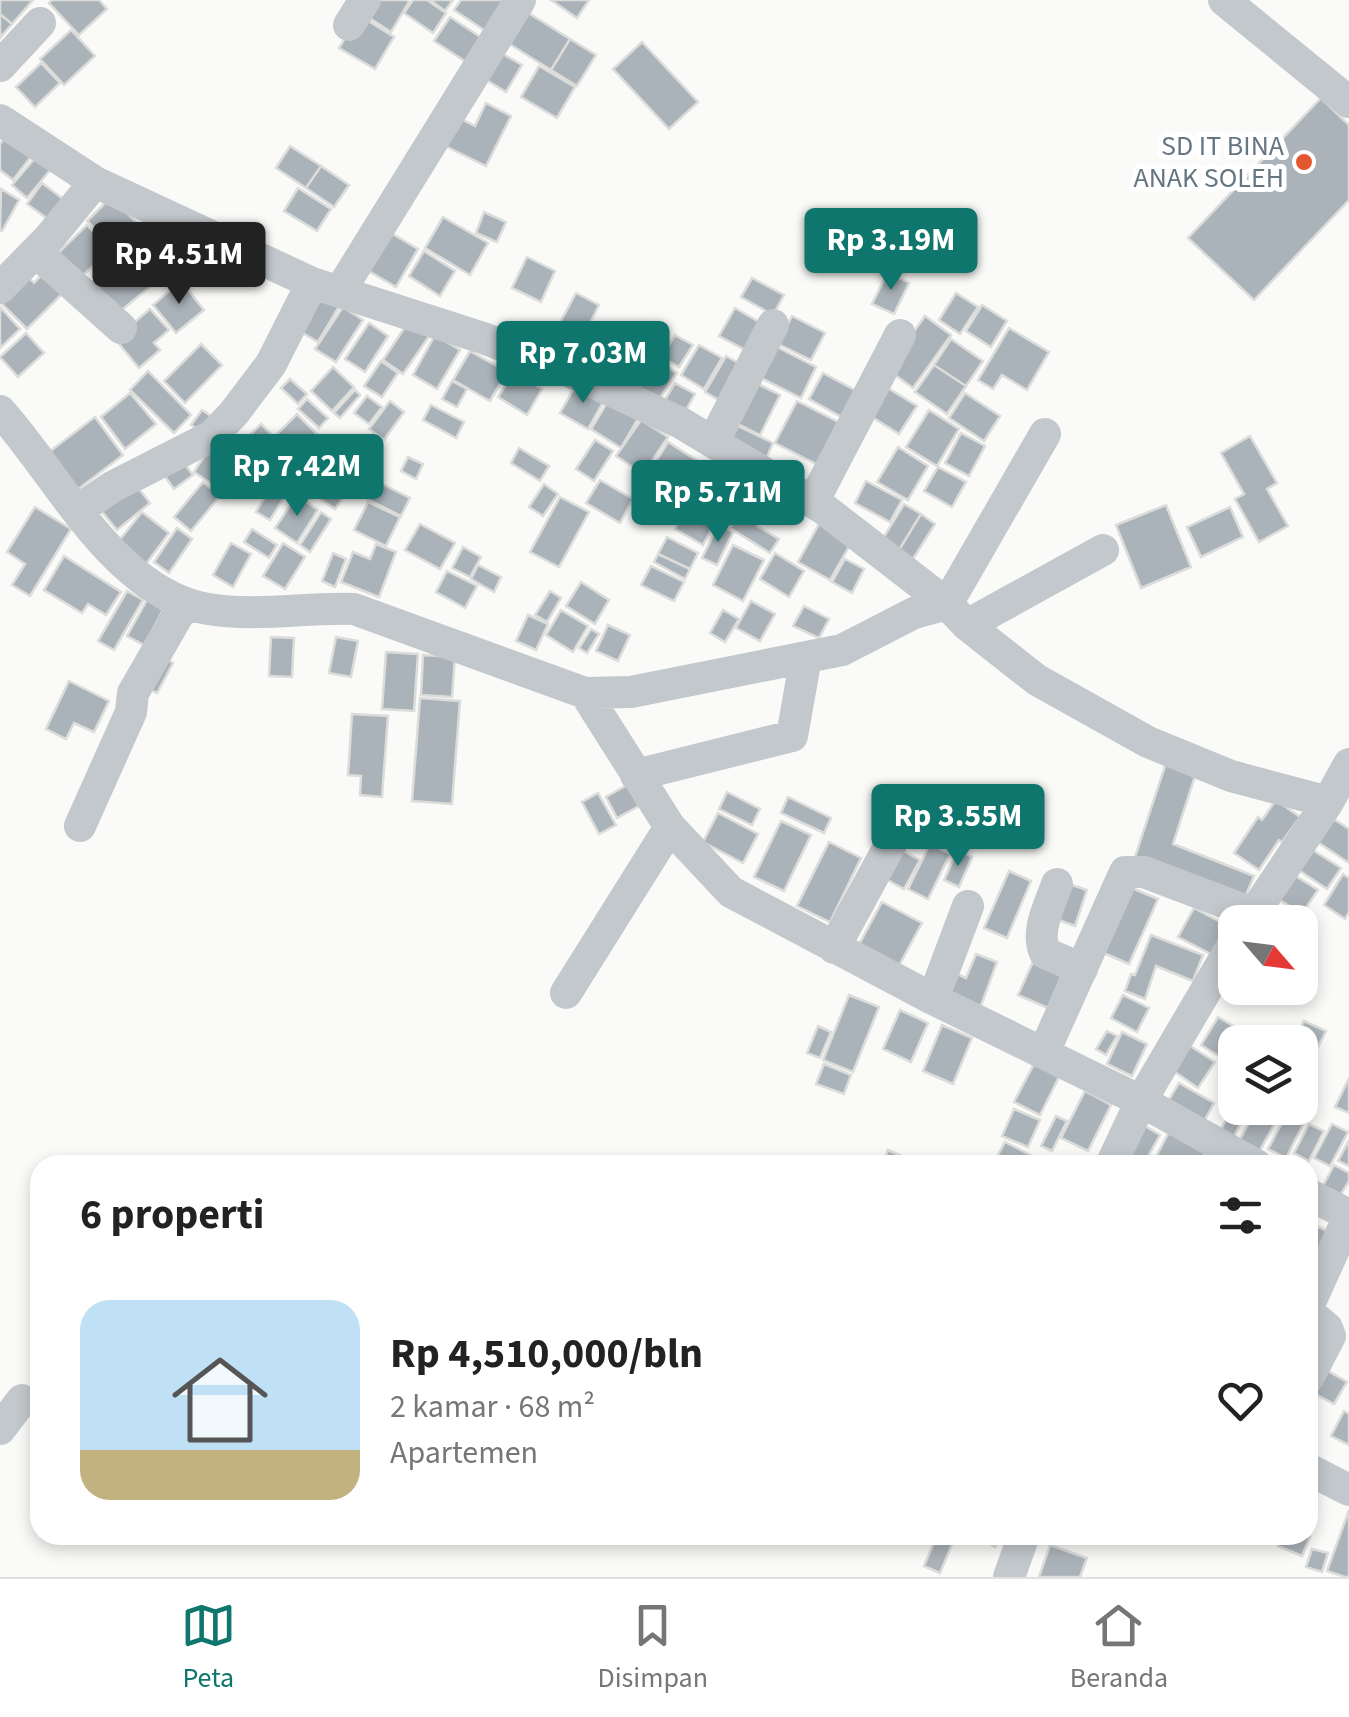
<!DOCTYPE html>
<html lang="id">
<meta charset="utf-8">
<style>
body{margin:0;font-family:"Source Sans 3",sans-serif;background:#f6f6f6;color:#222;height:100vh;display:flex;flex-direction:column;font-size:38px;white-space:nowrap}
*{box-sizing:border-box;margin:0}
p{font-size:32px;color:#767676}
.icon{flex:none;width:55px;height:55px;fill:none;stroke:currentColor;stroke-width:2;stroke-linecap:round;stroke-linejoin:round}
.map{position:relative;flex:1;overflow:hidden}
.details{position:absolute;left:30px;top:1155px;width:1288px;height:390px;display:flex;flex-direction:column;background:#fff;border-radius:30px;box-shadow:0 5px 15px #0003}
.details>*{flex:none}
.needle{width:65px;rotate:118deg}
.buttons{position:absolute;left:1218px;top:905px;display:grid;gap:20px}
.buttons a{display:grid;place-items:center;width:100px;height:100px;border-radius:20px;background:#fff;box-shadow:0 5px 15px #0003;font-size:50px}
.price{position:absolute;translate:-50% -85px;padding:0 22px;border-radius:10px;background:#0f766e;color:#fff;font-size:32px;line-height:65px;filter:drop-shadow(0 2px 5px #0008)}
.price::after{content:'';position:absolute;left:50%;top:60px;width:30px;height:22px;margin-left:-15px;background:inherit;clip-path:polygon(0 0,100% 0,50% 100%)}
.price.selected{background:#222;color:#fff}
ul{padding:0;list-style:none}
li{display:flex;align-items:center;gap:30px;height:250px;padding:0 50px}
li+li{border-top:2px solid #e0e0e0}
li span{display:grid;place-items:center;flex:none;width:280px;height:200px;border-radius:30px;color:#555}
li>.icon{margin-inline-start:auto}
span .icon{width:120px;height:120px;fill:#fffc;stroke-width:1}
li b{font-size:42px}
h2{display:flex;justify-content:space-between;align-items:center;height:120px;padding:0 50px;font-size:42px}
.dock{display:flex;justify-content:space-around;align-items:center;height:140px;border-top:2px solid #e0e0e0;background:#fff;font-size:28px;color:#767676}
.dock a{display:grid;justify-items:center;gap:5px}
.dock .selected{color:#0f766e}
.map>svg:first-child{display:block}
</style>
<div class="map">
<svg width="1349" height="1577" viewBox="0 0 1349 1577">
<rect width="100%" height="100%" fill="#fafaf8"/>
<path fill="#aab3b9" stroke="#dcdcda" stroke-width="2.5" d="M 0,0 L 33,0 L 12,24 L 0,14 Z
M 52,0 L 99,0 L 107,9 L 79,35 L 49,3 Z
M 367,0 L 406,0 L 409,2 L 391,32 L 360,12 Z
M 413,0 L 427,0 L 446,13 L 433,33 L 404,13 Z
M 430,0 L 453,0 L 445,11 Z
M 461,0 L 516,0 L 493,36 L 454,10 Z
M 551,0 L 589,0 L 577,18 Z
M 522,9 L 570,39 L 551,70 L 503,40 Z
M 0,14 L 12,24 L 0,38 Z
M 359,15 L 394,37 L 375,69 L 339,48 Z
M 450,17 L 482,38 L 466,62 L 434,41 Z
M 71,30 L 95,56 L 64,85 L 40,59 Z
M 570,39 L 596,55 L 577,86 L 551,70 Z
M 642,42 L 698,102 L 669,129 L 613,69 Z
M 496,50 L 522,65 L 506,92 L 480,76 Z
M 41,63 L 60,83 L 35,107 L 16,87 Z
M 539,66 L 575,87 L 557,118 L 521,97 Z
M 1321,98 L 1349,125 L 1349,200 L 1254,300 L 1188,238 Z
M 486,103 L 511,116 L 486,166 L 437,142 L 451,114 L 475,126 Z
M 8,134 L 33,154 L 13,180 L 0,170 L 0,144 Z
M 290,146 L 321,166 L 306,188 L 276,168 Z
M 36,157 L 51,169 L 27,198 L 12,185 Z
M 321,166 L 349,185 L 334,207 L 306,188 Z
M 42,183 L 67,202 L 52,222 L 27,204 Z
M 298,188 L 331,209 L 317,231 L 284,211 Z
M 1,189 L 19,200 L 2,231 L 0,230 Z
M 111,197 L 137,223 L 113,247 L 87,221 Z
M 484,212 L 506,222 L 497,242 L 476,233 Z
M 443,217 L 488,243 L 470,275 L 425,248 Z
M 163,218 L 185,243 L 167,259 L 175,267 L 155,284 L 126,249 Z
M 87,225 L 110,250 L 76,282 L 54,257 Z
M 384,229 L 418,249 L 396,287 L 362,267 Z
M 204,233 L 235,250 L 224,271 L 213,265 L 208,273 L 188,262 Z
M 424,251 L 455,271 L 440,296 L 409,276 Z
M 126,255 L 152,285 L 118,313 L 93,283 Z
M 527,257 L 555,271 L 541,302 L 512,288 Z
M 49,267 L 69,287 L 27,329 L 0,302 L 26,274 L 34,283 Z
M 888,272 L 909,283 L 894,314 L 872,304 Z
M 752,278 L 784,295 L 773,315 L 741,297 Z
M 181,281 L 204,310 L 176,333 L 153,305 Z
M 318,292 L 340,305 L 318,342 L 296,329 Z
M 576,293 L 599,305 L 585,333 L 561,321 Z
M 956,293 L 978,307 L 960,334 L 939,320 Z
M 982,305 L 1007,321 L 991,347 L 966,331 Z
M 0,307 L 20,329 L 0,348 Z
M 343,307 L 363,320 L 336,362 L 315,349 Z
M 735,308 L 766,326 L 751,353 L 719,336 Z
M 150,309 L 169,330 L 154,343 L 160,350 L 139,368 L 115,339 Z
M 792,316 L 825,333 L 811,360 L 778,344 Z
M 925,316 L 951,335 L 913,388 L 887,369 Z
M 409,321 L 430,335 L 403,374 L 383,360 Z
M 369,323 L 388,336 L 365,372 L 345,359 Z
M 559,327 L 582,340 L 571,362 L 547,349 Z
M 1009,328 L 1049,352 L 1027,390 L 1002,375 L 993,389 L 978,380 Z
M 26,333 L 44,353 L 18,377 L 0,357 Z
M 435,335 L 460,350 L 437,389 L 413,375 Z
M 675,335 L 693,345 L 679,367 L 662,357 Z
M 951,339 L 983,361 L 966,386 L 934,365 Z
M 201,344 L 222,365 L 185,403 L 164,381 Z
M 699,345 L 722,358 L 704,389 L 681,375 Z
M 773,345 L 816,367 L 801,398 L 757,376 Z
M 470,351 L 507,372 L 490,401 L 453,380 Z
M 726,356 L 747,368 L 726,404 L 705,392 Z
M 657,360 L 677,373 L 657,402 L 638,389 Z
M 381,361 L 398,373 L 382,397 L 364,386 Z
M 934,365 L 966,386 L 947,414 L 915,392 Z
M 333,367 L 354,387 L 332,411 L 311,391 Z
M 148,371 L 191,415 L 174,433 L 130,390 Z
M 514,372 L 542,389 L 527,415 L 498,397 Z
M 823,373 L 862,394 L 847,420 L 809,399 Z
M 290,379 L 307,394 L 298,404 L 281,388 Z
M 452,381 L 467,389 L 457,407 L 442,399 Z
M 754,382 L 780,395 L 760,435 L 734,422 Z
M 577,383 L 605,399 L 588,429 L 560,413 Z
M 675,383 L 695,394 L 682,417 L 662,405 Z
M 886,387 L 917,406 L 899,434 L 869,415 Z
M 355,390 L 360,395 L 340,418 L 334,413 Z
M 130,393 L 156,424 L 125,449 L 101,417 Z
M 613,393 L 642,412 L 621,448 L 591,429 Z
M 965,393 L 1000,416 L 984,441 L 949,418 Z
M 367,396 L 382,407 L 369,424 L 354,413 Z
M 307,399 L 328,418 L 319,428 L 298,409 Z
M 390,401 L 404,412 L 384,440 L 369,429 Z
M 797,401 L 846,426 L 824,468 L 775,443 Z
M 431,405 L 464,422 L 456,438 L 423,420 Z
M 202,410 L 214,418 L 203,433 L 191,425 Z
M 929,410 L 959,429 L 937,466 L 906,447 Z
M 297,414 L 320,437 L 300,458 L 277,434 Z
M 95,417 L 123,455 L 77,490 L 49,452 Z
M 641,420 L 668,437 L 643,474 L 616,456 Z
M 261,424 L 293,456 L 282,467 L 250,435 Z
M 738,426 L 773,443 L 766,459 L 730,441 Z
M 961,433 L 985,446 L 969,476 L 945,463 Z
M 1250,436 L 1277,483 L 1267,489 L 1288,526 L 1259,542 L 1235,499 L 1244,494 L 1221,453 Z
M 595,440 L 613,451 L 594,481 L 576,469 Z
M 668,442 L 704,465 L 682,502 L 645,479 Z
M 210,447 L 243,468 L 227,494 L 194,472 Z
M 898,447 L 928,466 L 908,500 L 877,482 Z
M 519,448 L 549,466 L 540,481 L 511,463 Z
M 408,457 L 423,464 L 416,479 L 401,471 Z
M 180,458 L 193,475 L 174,489 L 161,471 Z
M 258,458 L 277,471 L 268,483 L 250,470 Z
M 726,463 L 747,477 L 737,494 L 745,500 L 732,521 L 702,502 Z
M 938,467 L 966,482 L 952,507 L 924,491 Z
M 322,468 L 350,488 L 335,509 L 307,490 Z
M 372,479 L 410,498 L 401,516 L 363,497 Z
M 600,480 L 633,499 L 620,523 L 586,503 Z
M 133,481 L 150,503 L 117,530 L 99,508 Z
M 866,481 L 902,500 L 890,522 L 855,503 Z
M 203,482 L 220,496 L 191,531 L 174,517 Z
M 544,484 L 558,494 L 543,516 L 529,507 Z
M 755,487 L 774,498 L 757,526 L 779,539 L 770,553 L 730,528 Z
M 646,488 L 680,506 L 671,523 L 637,504 Z
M 269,490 L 283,499 L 270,520 L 256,512 Z
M 297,495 L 318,510 L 297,543 L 275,528 Z
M 560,497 L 589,512 L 559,567 L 530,552 Z
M 368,502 L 400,517 L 386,546 L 354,530 Z
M 904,504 L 921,514 L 899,550 L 882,540 Z
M 1166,505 L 1191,567 L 1141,588 L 1116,525 Z
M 35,507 L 71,529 L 30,596 L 12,585 L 25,564 L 7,552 Z
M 1230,507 L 1243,537 L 1201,557 L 1187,527 Z
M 686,509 L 714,524 L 703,545 L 675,529 Z
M 142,512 L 169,533 L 146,564 L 118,542 Z
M 321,512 L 331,519 L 310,552 L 300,545 Z
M 921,514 L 935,524 L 913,559 L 899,550 Z
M 420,524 L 455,543 L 440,569 L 405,550 Z
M 719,524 L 733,532 L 717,565 L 702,558 Z
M 819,524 L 851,543 L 830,580 L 798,562 Z
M 177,528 L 192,539 L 169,573 L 154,562 Z
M 252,529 L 277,545 L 269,558 L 244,542 Z
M 667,537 L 698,553 L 690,569 L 658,554 Z
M 231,543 L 251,554 L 233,587 L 213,575 Z
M 283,543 L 305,557 L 285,589 L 263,576 Z
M 376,544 L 396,552 L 379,597 L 341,582 L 353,552 L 370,559 Z
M 733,545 L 764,560 L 743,601 L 713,585 Z
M 463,547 L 481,557 L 470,577 L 452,568 Z
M 333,553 L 346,559 L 335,587 L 322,581 Z
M 775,553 L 804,571 L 789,597 L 760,579 Z
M 658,554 L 690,569 L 685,579 L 654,562 Z
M 64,556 L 121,592 L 106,615 L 88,604 L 82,613 L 44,590 Z
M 845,559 L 864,569 L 852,593 L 832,582 Z
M 478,565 L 501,577 L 494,592 L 471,579 Z
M 651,566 L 684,582 L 674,601 L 641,585 Z
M 447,571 L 477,586 L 465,608 L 436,592 Z
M 581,582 L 609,600 L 595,624 L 566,606 Z
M 127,591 L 143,600 L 114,650 L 98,641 Z
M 550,591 L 561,598 L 547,622 L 535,615 Z
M 147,600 L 163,610 L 144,645 L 127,636 Z
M 751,601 L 775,614 L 760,641 L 736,628 Z
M 804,606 L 829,619 L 819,638 L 793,626 Z
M 561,610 L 588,626 L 573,652 L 546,635 Z
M 723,610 L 739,619 L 725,642 L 710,633 Z
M 528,615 L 548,624 L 536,650 L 516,641 Z
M 608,625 L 630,635 L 618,661 L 596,651 Z
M 591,629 L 599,634 L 587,653 L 579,648 Z
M 271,637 L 294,638 L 292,677 L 269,676 Z
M 336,637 L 358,641 L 351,677 L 329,673 Z
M 386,652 L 418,654 L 414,711 L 382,709 Z
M 157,654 L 173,663 L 157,693 L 140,684 Z
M 423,655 L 455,657 L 452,697 L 421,695 Z
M 69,681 L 109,701 L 94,732 L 74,723 L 66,739 L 46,729 Z
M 420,698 L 460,701 L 452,804 L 412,801 Z
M 352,714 L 388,716 L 382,797 L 360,795 L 361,776 L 348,775 Z
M 1166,763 L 1196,773 L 1173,844 L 1254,876 L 1243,902 L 1133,863 Z
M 627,785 L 639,806 L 617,818 L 606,797 Z
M 727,792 L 760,809 L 752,825 L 719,809 Z
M 598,793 L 616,825 L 599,834 L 582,802 Z
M 788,797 L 831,818 L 824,833 L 781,813 Z
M 1276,800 L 1300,817 L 1282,842 L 1279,840 L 1259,870 L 1234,853 L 1258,817 L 1262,820 Z
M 718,813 L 758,834 L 743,863 L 703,842 Z
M 1329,816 L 1349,829 L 1349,863 L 1313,839 Z
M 781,821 L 811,835 L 784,891 L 754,877 Z
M 829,842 L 861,858 L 830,922 L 797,906 Z
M 930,844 L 950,854 L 928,899 L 908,889 Z
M 1311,849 L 1341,868 L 1327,889 L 1297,869 Z
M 901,850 L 920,860 L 904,889 L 886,879 Z
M 958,850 L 972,857 L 959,887 L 944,880 Z
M 1009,871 L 1031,881 L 1007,938 L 984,928 Z
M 1343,874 L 1349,878 L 1349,912 L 1345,919 L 1324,905 Z
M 1294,875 L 1318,890 L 1302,914 L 1278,899 Z
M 1063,882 L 1087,890 L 1075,926 L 1051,917 Z
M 1127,886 L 1158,899 L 1129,964 L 1099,951 Z
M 882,902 L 922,923 L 895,973 L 855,952 Z
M 1194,908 L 1228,926 L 1213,955 L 1178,937 Z
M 1151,935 L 1203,955 L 1193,981 L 1156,966 L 1145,999 L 1125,991 L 1131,974 L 1135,975 Z
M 976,954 L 997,962 L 979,1011 L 945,994 L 955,973 L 966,978 Z
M 1033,962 L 1062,975 L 1048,1008 L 1018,995 Z
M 849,995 L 879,1007 L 853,1072 L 823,1060 Z
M 1123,995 L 1149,1008 L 1137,1032 L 1111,1018 Z
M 900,1010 L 928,1023 L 911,1062 L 883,1049 Z
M 1218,1017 L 1248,1035 L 1243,1042 L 1235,1042 L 1235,1055 L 1230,1063 L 1201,1045 Z
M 1304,1021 L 1326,1031 L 1302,1079 L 1300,1042 L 1294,1042 Z
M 942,1025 L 972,1038 L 953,1084 L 923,1071 Z
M 818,1026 L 831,1032 L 820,1058 L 807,1053 Z
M 1107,1031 L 1117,1036 L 1106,1055 L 1096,1049 Z
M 1122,1032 L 1147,1044 L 1132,1076 L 1107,1064 Z
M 1189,1045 L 1215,1062 L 1198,1088 L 1172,1070 Z
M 824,1064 L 851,1075 L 844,1094 L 816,1084 Z
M 1034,1064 L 1059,1077 L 1040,1115 L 1014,1102 Z
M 1235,1076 L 1235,1108 L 1248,1108 L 1244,1114 L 1221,1101 Z
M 1349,1078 L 1349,1113 L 1335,1107 Z
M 1179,1083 L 1214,1103 L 1201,1127 L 1165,1106 Z
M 1085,1091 L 1111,1105 L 1088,1151 L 1061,1138 Z
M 1257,1108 L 1283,1108 L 1258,1154 L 1238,1143 Z
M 1290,1108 L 1307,1117 L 1286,1158 L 1268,1149 Z
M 1014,1109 L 1040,1120 L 1028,1147 L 1002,1136 Z
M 1229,1114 L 1242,1121 L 1233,1138 L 1220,1131 Z
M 1056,1116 L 1067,1121 L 1052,1151 L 1041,1146 Z
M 1140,1123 L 1160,1135 L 1143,1165 L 1122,1155 Z
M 1173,1124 L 1210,1143 L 1199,1165 L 1152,1165 Z
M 1309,1124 L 1324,1131 L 1309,1161 L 1294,1153 Z
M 1332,1124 L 1348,1132 L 1330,1166 L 1314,1158 Z
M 1349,1140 L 1349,1166 L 1338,1161 Z
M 1005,1142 L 1046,1163 L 1045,1165 L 1019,1165 L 998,1155 Z
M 888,1150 L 922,1165 L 882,1165 Z
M 1334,1165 L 1349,1173 L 1349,1181 L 1340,1196 L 1323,1186 Z
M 1312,1224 L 1332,1233 L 1308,1289 L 1308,1233 Z
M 1323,1368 L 1347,1382 L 1334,1404 L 1310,1391 Z
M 1344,1411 L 1349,1414 L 1349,1445 L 1331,1436 Z
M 1349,1510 L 1349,1577 L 1345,1577 L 1327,1571 Z
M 937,1535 L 956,1535 L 940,1573 L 924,1566 Z
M 975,1535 L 1002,1535 L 995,1547 Z
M 1282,1535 L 1310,1537 L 1302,1556 L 1278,1546 Z
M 1050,1545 L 1087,1558 L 1080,1577 L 1039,1577 Z
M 1312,1549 L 1328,1553 L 1322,1572 L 1306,1567 Z"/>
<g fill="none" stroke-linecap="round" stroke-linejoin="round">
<path stroke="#c3c8cc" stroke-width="32" d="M 1224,0 L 1349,102
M 349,25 L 365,0
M 0,66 L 40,23
M 0,120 L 95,182 L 312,283 L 483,338 L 562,368 L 681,423 L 824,509 L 947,604 L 967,625 L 1037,680 L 1148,742 L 1231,776 L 1328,802
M 36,252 L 121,328
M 0,288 L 50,237 L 95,182
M 340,291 L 520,0
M 0,411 C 59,476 114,593 208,609 C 257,617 306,607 354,609 L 585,693 L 631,692 L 842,650 L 914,613 L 947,604 L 1045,434
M 713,442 L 773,325
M 813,502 L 900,335
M 78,510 L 112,487 L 212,436 L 234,413 L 271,364 L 312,283
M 967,625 L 1103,550
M 585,693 L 670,827 L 731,892 L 933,999 L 1141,1101 L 1256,1165
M 636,775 L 792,736 L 806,657
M 80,826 L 131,712 L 133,693 L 185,603
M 1057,884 C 1050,905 1035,931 1045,953 L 1082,969
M 1248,922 L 1328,802 L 1349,764
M 834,948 L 895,836
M 566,993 L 670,827
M 933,999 L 968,906
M 1044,1052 L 1125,872 L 1144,872 L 1255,914
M 1111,1165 L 1141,1101 L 1235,941
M 1308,1194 L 1349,1215
M 1308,1307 L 1349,1216
M 1308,1312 L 1327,1328 L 1330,1336 L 1308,1378
M 0,1429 L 22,1400
M 1308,1469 L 1349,1490
M 1009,1577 L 1024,1535"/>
</g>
<circle fill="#e4572e" stroke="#fff" stroke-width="4" cx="1304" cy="162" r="10"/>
<g text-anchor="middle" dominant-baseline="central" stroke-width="10" stroke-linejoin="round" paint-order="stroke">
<g font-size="28" fill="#657683" stroke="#fff" text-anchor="end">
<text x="1284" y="146">SD IT BINA<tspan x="1284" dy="32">ANAK SOLEH</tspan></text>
</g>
</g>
</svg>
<div class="buttons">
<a><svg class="needle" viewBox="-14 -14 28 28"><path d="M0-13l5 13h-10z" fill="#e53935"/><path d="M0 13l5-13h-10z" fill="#767676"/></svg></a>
<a><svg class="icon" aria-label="layers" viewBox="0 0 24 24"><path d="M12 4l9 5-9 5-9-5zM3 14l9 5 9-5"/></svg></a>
</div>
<b class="price" style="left:891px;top:293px">Rp 3.19M</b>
<b class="price selected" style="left:179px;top:307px">Rp 4.51M</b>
<b class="price" style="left:583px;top:406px">Rp 7.03M</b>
<b class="price" style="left:297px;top:519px">Rp 7.42M</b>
<b class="price" style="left:718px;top:545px">Rp 5.71M</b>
<b class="price" style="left:958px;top:869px">Rp 3.55M</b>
<section class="details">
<h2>6 properti<svg class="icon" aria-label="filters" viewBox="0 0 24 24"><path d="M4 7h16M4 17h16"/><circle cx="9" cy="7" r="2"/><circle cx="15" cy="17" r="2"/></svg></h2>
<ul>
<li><span style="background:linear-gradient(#bfe0f5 75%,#c2b280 0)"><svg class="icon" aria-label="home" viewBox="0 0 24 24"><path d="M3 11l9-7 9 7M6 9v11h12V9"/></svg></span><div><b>Rp 4,510,000/bln</b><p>2 kamar · 68 m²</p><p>Apartemen</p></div><svg class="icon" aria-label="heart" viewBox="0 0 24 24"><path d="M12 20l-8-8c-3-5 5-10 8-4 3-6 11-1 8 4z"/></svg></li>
</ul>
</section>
</div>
<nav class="dock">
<a class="selected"><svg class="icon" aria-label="map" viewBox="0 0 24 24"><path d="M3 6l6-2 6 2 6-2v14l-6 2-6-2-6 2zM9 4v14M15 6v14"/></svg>Peta</a>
<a><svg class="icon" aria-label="saved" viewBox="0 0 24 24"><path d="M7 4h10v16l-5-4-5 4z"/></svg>Disimpan</a>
<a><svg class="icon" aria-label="home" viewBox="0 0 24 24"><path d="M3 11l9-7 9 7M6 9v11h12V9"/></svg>Beranda</a>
</nav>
